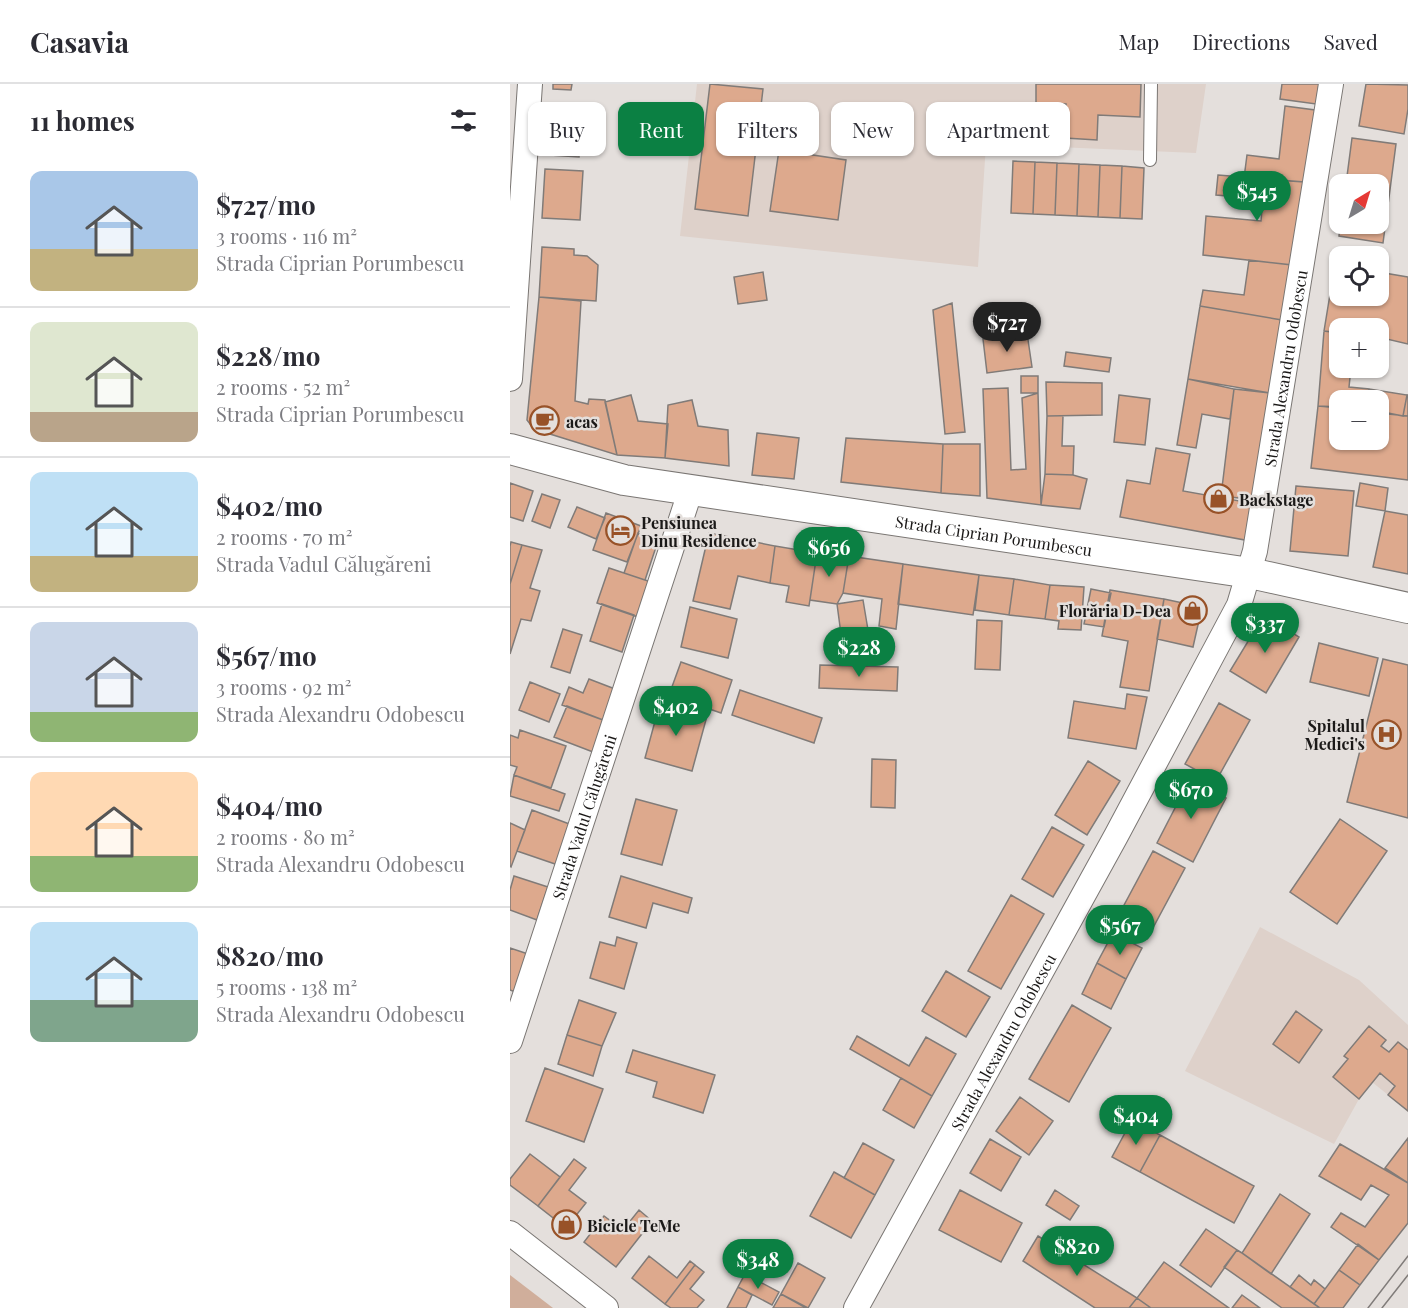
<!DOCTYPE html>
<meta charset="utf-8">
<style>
body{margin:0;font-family:"Playfair Display",serif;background:#f7f7f7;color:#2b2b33;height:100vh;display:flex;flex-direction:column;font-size:22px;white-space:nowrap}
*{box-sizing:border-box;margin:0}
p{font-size:20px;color:#7c7c81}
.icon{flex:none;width:33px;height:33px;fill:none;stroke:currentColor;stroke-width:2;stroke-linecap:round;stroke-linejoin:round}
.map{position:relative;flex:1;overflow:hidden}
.side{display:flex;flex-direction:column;background:#fff;width:510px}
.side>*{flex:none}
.top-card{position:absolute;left:18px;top:18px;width:570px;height:54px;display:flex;gap:12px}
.needle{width:39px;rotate:38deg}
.controls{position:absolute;left:819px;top:90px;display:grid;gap:12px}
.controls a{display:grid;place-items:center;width:60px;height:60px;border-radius:12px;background:#fff;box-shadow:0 2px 4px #0004;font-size:30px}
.price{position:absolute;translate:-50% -51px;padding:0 14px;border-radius:21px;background:#0b8043;color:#fff;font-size:20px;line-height:39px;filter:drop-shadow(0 2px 3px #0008)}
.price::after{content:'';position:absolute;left:50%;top:36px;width:18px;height:14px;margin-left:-9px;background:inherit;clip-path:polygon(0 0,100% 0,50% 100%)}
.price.on{background:#222;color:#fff}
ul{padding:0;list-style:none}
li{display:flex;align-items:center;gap:18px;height:150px;padding:0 30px}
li+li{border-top:2px solid #e1e1e2}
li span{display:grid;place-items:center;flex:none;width:168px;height:120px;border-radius:12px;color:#555}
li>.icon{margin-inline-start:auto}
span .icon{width:72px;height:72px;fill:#fffc;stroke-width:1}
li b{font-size:26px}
h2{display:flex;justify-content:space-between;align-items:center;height:72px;padding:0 30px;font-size:26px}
.tag{padding:0 21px;border-radius:12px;background:#fff;box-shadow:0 2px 4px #0004;font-size:21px;line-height:54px}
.tag.on{background:#0b8043;color:#fff}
header{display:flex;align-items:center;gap:36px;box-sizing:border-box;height:84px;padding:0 30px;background:#fff;border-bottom:2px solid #e1e1e2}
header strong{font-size:28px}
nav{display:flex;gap:33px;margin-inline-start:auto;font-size:21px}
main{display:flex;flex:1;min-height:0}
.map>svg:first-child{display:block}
</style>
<header>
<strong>Casavia</strong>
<nav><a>Map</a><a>Directions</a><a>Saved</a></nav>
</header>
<main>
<section class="side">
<h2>11 homes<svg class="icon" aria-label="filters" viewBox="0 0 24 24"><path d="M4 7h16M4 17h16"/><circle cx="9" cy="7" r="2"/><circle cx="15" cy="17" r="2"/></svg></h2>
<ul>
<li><span style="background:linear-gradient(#a9c7e8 65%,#c2b280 0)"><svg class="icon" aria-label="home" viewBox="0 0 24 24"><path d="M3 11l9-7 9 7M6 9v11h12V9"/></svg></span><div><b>$727/mo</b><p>3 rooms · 116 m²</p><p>Strada Ciprian Porumbescu</p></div></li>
<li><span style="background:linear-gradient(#dfe7d0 75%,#b9a48a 0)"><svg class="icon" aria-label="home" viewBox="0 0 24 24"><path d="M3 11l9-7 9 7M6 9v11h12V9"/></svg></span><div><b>$228/mo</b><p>2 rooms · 52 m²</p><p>Strada Ciprian Porumbescu</p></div></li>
<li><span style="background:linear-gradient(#bfe0f5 70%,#c2b280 0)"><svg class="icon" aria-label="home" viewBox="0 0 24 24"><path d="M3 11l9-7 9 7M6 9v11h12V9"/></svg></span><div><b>$402/mo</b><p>2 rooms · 70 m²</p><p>Strada Vadul Călugăreni</p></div></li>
<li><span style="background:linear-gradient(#c9d6e8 75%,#8fb573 0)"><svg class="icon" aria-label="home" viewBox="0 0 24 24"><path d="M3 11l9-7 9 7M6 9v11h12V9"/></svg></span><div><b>$567/mo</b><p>3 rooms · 92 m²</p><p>Strada Alexandru Odobescu</p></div></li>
<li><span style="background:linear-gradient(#ffd9b3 70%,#8fb573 0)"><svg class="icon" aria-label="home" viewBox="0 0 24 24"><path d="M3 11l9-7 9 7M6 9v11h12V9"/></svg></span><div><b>$404/mo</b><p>2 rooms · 80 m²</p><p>Strada Alexandru Odobescu</p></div></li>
<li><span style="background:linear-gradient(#bfe0f5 65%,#7fa58c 0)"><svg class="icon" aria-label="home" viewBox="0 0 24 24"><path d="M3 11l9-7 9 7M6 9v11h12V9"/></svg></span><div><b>$820/mo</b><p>5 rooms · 138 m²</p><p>Strada Alexandru Odobescu</p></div></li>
</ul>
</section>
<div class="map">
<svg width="898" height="1224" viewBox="0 0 898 1224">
<rect width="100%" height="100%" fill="#e4dfdc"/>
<path fill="#ded1ca" d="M 187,0 L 696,0 L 686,69 L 476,60 L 468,183 L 170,152 Z
M 750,843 L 849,896 L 898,941 L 898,1027 L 862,998 L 849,1015 L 824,1060 L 675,987 Z"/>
<path fill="#d0ae9b" d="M 0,1191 L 43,1224 L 0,1224 Z"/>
<path fill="#dda98d" stroke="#807b78" stroke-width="1.5" d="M 43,0 L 62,0 L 61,6 L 43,5 Z
M 200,0 L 253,5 L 238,132 L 185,125 Z
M 526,0 L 631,0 L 630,33 L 588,31 L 587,56 L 555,54 L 556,20 L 526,19 Z
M 772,0 L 809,0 L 806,20 L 770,15 Z
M 856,0 L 898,1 L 898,25 L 894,50 L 849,42 Z
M 775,22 L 805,26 L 794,98 L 734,94 L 737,71 L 769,75 Z
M 43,24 L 74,26 L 74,40 L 85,41 L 84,57 L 70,56 L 69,73 L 40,71 Z
M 842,54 L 886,60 L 873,159 L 829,152 L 830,140 L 868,140 L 868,100 L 836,100 Z
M 269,66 L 336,76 L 328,136 L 260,127 Z
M 503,77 L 525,78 L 523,130 L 501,129 Z
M 525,78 L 547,79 L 545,131 L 523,130 Z
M 547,79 L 569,80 L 567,132 L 545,131 Z
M 569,80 L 590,81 L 588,133 L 567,132 Z
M 590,81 L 612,82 L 610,134 L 588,133 Z
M 612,82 L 634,84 L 632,135 L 610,134 Z
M 35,85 L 73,87 L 70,136 L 32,134 Z
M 708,91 L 794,98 L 782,181 L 693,171 L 696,132 L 751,137 L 753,115 L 706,111 Z
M 32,163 L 64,165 L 64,171 L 77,172 L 88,181 L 86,217 L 29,213 Z
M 739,176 L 782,181 L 772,236 L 690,222 L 693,206 L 734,211 Z
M 825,180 L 830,181 L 830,212 L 868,212 L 868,188 L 898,193 L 898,260 L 868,253 L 868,244 L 830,244 L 830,249 L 814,247 Z
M 253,188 L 257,216 L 228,220 L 224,193 Z
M 29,213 L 71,217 L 65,317 L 78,320 L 79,315 L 95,316 L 107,371 L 24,345 L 17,336 Z
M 442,219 L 455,348 L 435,350 L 423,226 Z
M 690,222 L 772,236 L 760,309 L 678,295 Z
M 814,247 L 830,249 L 830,284 L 841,284 L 839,303 L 859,305 L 857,316 L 830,316 L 830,323 L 808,322 Z
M 517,249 L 522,283 L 477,289 L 473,255 Z
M 556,268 L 601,274 L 599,288 L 554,282 Z
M 511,292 L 528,292 L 528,309 L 511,309 Z
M 678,295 L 724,305 L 720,335 L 692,330 L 686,364 L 667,361 Z
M 536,298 L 592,299 L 592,331 L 537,332 Z
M 498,304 L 501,386 L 516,385 L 512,314 L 528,309 L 531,421 L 477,414 L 473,305 Z
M 724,305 L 760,309 L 747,416 L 711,412 Z
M 859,305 L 897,311 L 893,332 L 868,327 L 868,316 L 857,316 Z
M 121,311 L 128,337 L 158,340 L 155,374 L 107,371 L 95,318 Z
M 609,311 L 640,315 L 635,361 L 604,358 Z
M 897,311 L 898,311 L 898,332 L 893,332 Z
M 182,316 L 188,342 L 218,346 L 219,382 L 155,374 L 158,321 Z
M 808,322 L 830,324 L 830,356 L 868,356 L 868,329 L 898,332 L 898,396 L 801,384 Z
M 537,332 L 553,332 L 552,362 L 564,362 L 563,391 L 535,390 Z
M 247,349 L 289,354 L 284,395 L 242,391 Z
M 336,354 L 433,360 L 431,409 L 331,398 Z
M 433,360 L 470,360 L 470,412 L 431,409 Z
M 646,364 L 680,370 L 673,407 L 741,419 L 735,456 L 610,433 L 617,396 L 640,400 Z
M 535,390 L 563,391 L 577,395 L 570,425 L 531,421 Z
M 0,399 L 23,407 L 13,437 L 0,433 Z
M 850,399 L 878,404 L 875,427 L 846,422 Z
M 786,402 L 844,407 L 838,472 L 780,467 Z
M 32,410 L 50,416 L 40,444 L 22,437 Z
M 67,423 L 95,434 L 86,455 L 58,443 Z
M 875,427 L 898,431 L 898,490 L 863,483 Z
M 96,429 L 131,442 L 117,478 L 83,466 Z
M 128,449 L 144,456 L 146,463 L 135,496 L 114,489 Z
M 199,449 L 265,462 L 260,499 L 228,492 L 220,525 L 183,517 Z
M 1,458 L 12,461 L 0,500 L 0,462 Z
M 12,461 L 32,466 L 20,504 L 30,507 L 21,537 L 11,535 L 0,570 L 0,500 Z
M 265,462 L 307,469 L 299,522 L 276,518 L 279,502 L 260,499 Z
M 307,469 L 339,472 L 333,509 L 327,520 L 300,516 Z
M 339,472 L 393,480 L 386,545 L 369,542 L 372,515 L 333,509 Z
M 393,480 L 469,491 L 463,531 L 388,520 Z
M 99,484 L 141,498 L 128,533 L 87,519 Z
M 469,491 L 504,495 L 499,531 L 465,526 Z
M 504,495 L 540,501 L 535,535 L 499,531 Z
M 540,501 L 574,503 L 571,546 L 548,545 L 549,537 L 535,535 Z
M 581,505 L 601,509 L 594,543 L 574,540 Z
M 600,506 L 654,515 L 639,607 L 610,603 L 618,557 L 592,552 Z
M 654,515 L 692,523 L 683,563 L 647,555 Z
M 353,516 L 358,546 L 331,550 L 327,520 Z
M 92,520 L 124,531 L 112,568 L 80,557 Z
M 180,523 L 227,535 L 218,574 L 171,563 Z
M 754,531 L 789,553 L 756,609 L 720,587 Z
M 467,536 L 492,537 L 490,586 L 465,585 Z
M 53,545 L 72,551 L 60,589 L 41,583 Z
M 809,559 L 868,574 L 859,612 L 800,598 Z
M 873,575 L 898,581 L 898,734 L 837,718 Z
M 171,578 L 222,596 L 211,629 L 159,611 Z
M 310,581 L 388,583 L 387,607 L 309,604 Z
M 79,595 L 105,605 L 93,636 L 52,621 L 59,603 L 73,609 Z
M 20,598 L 50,610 L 39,638 L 9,626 Z
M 230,606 L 312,634 L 304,659 L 222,631 Z
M 617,610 L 637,613 L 626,665 L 558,654 L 564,617 L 615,625 Z
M 150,619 L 197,632 L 182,687 L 135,674 Z
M 709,619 L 740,636 L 706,697 L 675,680 Z
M 57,622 L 93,636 L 83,668 L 44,653 Z
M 10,646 L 56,662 L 41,704 L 4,691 L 7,683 L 0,681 L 0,651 L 8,654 Z
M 362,675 L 386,676 L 385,724 L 361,723 Z
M 578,677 L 610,697 L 577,751 L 545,731 Z
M 4,691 L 55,710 L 49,727 L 0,712 Z
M 680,695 L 716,714 L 683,778 L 647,759 Z
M 126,715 L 167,726 L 152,781 L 111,770 Z
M 22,726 L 62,741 L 48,781 L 7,767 Z
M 830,735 L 877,767 L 827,840 L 780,808 Z
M 0,739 L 15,746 L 1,783 L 0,782 Z
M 542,743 L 574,761 L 543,813 L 512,795 Z
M 643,767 L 675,784 L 637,855 L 605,838 Z
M 4,792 L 38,803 L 27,836 L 0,826 L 0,806 Z
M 111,792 L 182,814 L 178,829 L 143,819 L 136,844 L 99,833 Z
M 501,811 L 534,830 L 491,905 L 458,887 Z
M 603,849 L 632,864 L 616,895 L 587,879 Z
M 107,853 L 127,859 L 114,905 L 80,894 L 90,858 L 105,862 Z
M 0,864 L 21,871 L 8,909 L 0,906 Z
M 587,879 L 616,895 L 601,925 L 572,910 Z
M 436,887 L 480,913 L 456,953 L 412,927 Z
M 69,916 L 106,929 L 92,962 L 57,951 Z
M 562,921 L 601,944 L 559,1018 L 519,995 Z
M 786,927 L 812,946 L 789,979 L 763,960 Z
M 859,942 L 876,956 L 871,962 L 879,968 L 888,958 L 898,966 L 898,1027 L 878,1011 L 885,1002 L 870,989 L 849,1015 L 823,993 L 838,975 L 834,972 Z
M 57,951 L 92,962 L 83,992 L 48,980 Z
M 347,952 L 399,982 L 416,953 L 446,970 L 422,1012 L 340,965 Z
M 123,966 L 205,991 L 193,1029 L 143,1013 L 147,998 L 116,988 Z
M 35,984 L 93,1005 L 74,1058 L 16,1037 Z
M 391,994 L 422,1012 L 404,1044 L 373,1026 Z
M 510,1013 L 543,1037 L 519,1071 L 486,1047 Z
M 622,1036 L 650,1051 L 630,1088 L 602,1073 Z
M 650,1051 L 744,1102 L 724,1139 L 630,1088 Z
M 898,1054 L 898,1099 L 875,1084 Z
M 480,1055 L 511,1073 L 491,1107 L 460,1089 Z
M 353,1059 L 384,1076 L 365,1111 L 334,1094 Z
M 830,1060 L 898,1099 L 898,1139 L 869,1176 L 821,1143 L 831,1129 L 855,1143 L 879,1111 L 861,1101 L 851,1116 L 809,1092 Z
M 20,1070 L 50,1093 L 28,1122 L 0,1101 L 0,1095 Z
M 64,1075 L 76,1084 L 59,1106 L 76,1119 L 56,1144 L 28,1122 Z
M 324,1088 L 365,1111 L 341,1154 L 300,1132 Z
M 450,1106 L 512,1139 L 491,1178 L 429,1146 Z
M 545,1106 L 569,1122 L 560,1136 L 536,1121 Z
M 770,1110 L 800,1130 L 761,1190 L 732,1169 Z
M 129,1126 L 142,1137 L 106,1183 L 74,1158 L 94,1132 L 113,1146 Z
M 696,1145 L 727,1166 L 701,1203 L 670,1181 Z
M 528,1152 L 627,1214 L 619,1224 L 585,1224 L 513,1177 Z
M 848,1160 L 869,1176 L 850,1201 L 829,1186 Z
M 727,1166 L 732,1169 L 810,1224 L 772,1224 L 714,1183 Z
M 139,1172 L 167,1194 L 180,1177 L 185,1181 L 155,1220 L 122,1194 Z
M 654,1178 L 719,1224 L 641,1224 L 627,1214 Z
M 288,1179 L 315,1194 L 298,1224 L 271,1210 Z
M 185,1181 L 194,1188 L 180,1205 L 194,1216 L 187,1224 L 161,1224 L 155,1220 Z
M 829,1186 L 850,1201 L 833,1224 L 810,1224 L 804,1220 Z
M 235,1190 L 269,1208 L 262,1221 L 228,1203 Z
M 789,1191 L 801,1201 L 804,1196 L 815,1205 L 804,1220 L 780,1203 Z
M 228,1203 L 242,1211 L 236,1224 L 217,1224 Z
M 271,1210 L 296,1224 L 263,1224 Z
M 732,1211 L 750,1224 L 722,1224 Z
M 627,1214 L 641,1224 L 619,1224 Z"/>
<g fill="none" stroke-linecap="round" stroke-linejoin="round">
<defs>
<path id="service" d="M 640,76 L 641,0"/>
<g id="minor">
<path d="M 0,295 L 20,0"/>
<path id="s1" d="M 0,957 L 180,408"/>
<path d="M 0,1149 L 96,1224"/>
<path id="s2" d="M 346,1224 L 606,752 L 729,521 L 745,467 L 821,0"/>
</g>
<g id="tertiary">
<path id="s3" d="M 0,365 L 114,396 L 740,489 L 898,524"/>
</g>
</defs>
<use href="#service" stroke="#7a7673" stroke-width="14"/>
<use href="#minor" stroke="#7a7673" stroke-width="26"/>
<use href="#tertiary" stroke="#7a7673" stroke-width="32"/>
<use href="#service" stroke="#fff" stroke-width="12"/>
<use href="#minor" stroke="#fff" stroke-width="24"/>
<use href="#tertiary" stroke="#fff" stroke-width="30"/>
<path stroke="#807c7a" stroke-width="1.5" d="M 858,1224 L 898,1172
M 872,1224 L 898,1191"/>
</g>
<defs>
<symbol id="cafe-ring" viewBox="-11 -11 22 22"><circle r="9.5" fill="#e4dfdc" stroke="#985228" stroke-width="1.5"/><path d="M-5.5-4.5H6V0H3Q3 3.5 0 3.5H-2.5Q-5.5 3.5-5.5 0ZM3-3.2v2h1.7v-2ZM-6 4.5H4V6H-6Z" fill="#985228"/></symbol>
<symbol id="shop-ring" viewBox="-11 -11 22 22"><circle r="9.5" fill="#e4dfdc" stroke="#985228" stroke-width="1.5"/><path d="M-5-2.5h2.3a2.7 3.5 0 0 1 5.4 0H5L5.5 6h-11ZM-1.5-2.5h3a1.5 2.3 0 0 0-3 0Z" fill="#985228"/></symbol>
<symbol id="hotel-ring" viewBox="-11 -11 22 22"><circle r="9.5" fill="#e4dfdc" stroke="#985228" stroke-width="1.5"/><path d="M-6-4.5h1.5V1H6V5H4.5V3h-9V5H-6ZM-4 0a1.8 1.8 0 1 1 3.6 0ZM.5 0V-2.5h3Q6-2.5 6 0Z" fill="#985228"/></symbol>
<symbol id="hospital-ring" viewBox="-11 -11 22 22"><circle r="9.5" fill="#e4dfdc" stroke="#985228" stroke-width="1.5"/><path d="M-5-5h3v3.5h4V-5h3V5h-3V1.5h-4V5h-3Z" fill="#985228"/></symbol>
</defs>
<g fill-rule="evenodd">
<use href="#cafe-ring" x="18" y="320" width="33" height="33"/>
<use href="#shop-ring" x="692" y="398" width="33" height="33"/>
<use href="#hotel-ring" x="94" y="430" width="33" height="33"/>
<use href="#shop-ring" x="666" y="510" width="33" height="33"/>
<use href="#hospital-ring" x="860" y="634" width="33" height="33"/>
<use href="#shop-ring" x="40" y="1124" width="33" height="33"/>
</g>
<g text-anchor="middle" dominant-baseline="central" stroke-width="5" stroke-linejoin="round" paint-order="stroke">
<g font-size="16" fill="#1b1918" stroke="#e4dfdc">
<text stroke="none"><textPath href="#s2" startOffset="1042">Strada Alexandru Odobescu</textPath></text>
<text stroke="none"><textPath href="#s3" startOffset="492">Strada Ciprian Porumbescu</textPath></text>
<text stroke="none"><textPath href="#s1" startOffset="236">Strada Vadul Călugăreni</textPath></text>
<text stroke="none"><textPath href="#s2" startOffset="304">Strada Alexandru Odobescu</textPath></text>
</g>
<g font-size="16" font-weight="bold" fill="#1b1918" stroke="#e4dfdc" text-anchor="start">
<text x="56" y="337">acas</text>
<text x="729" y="415">Backstage</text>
<text x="131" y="438">Pensiunea<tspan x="131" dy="18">Dinu Residence</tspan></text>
<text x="661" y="526" text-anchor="end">Florăria D-Dea</text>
<text x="855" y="641" text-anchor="end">Spitalul<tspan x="855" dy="18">Medici's</tspan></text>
<text x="77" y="1141">Bicicle TeMe</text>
</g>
</g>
</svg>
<div class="controls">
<a><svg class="needle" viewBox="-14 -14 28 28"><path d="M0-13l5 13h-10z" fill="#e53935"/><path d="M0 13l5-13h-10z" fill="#7c7c81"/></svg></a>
<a><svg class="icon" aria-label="locate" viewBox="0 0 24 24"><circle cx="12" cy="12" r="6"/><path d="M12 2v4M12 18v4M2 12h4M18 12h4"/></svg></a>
<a>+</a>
<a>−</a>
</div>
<b class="price" style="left:747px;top:138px">$545</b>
<b class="price on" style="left:497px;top:269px">$727</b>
<b class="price" style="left:319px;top:494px">$656</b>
<b class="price" style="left:755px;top:570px">$337</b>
<b class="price" style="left:349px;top:594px">$228</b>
<b class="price" style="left:166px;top:653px">$402</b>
<b class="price" style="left:681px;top:736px">$670</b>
<b class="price" style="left:610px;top:872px">$567</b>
<b class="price" style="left:626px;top:1062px">$404</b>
<b class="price" style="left:567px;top:1193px">$820</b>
<b class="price" style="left:248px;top:1206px">$348</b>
<div class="top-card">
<a class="tag">Buy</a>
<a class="tag on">Rent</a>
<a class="tag">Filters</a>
<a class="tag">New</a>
<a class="tag">Apartment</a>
</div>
</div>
</main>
